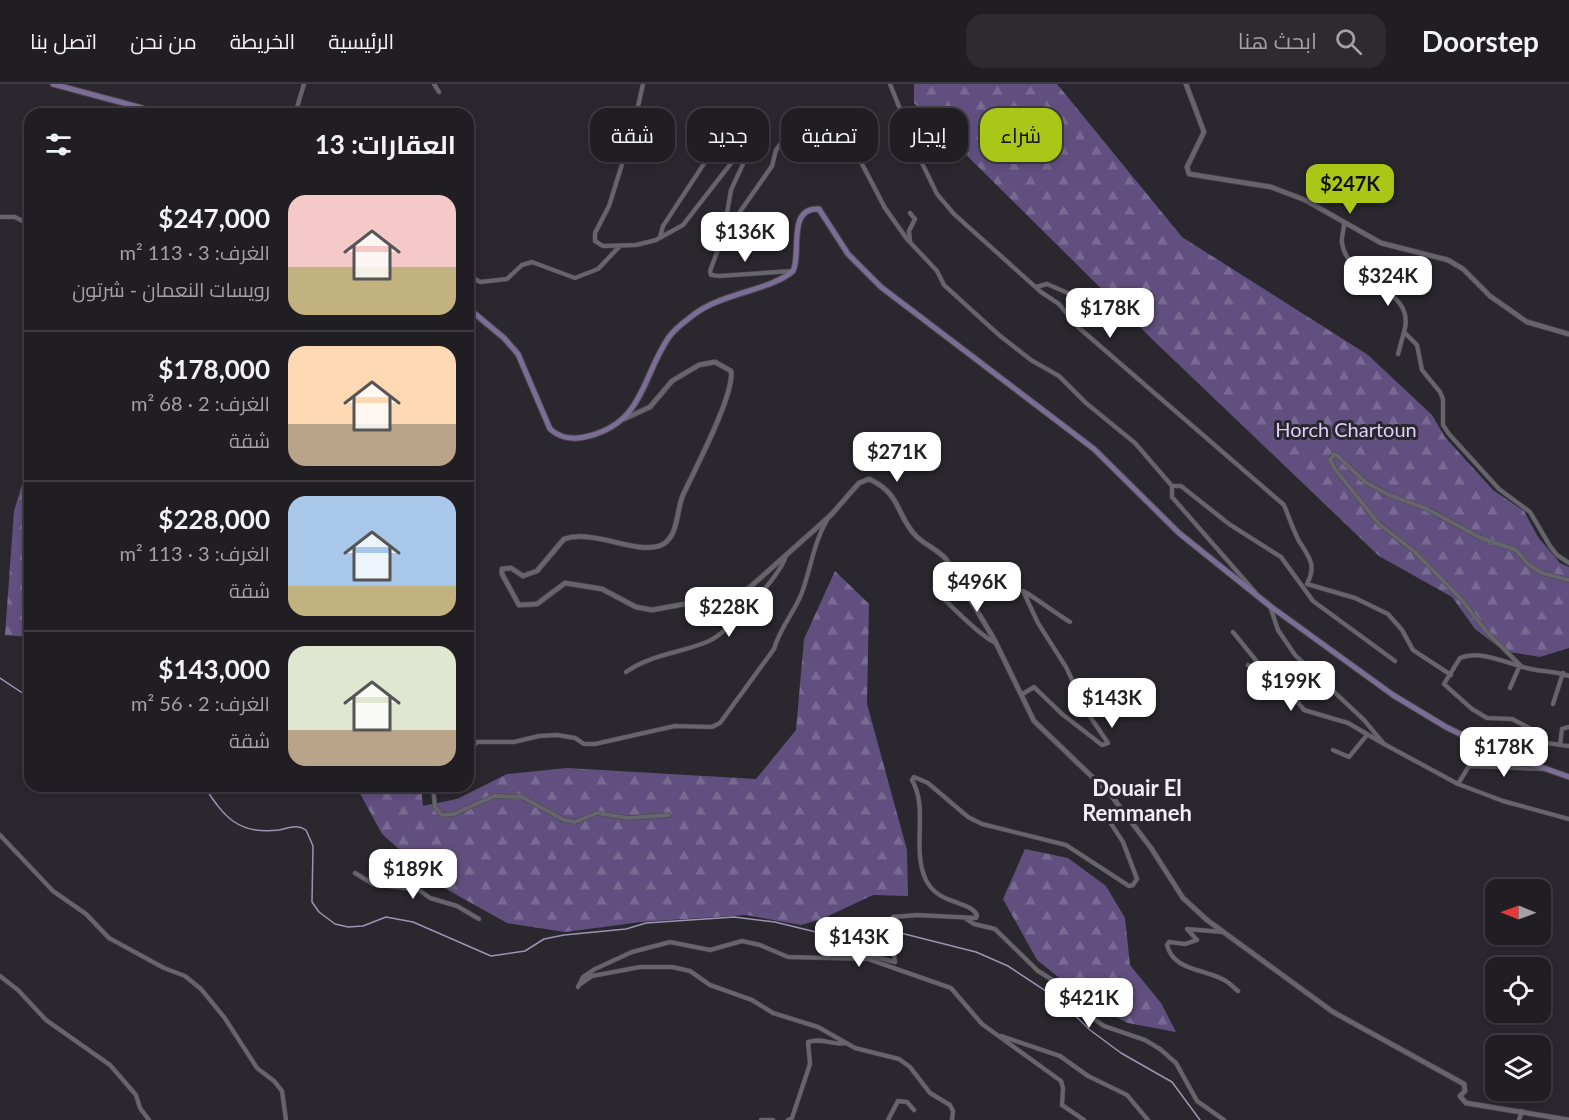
<!DOCTYPE html>
<html lang="ar">
<meta charset="utf-8">
<style>
body{margin:0;font-family:Lato,Cairo,sans-serif;background:#2d2b2f;color:#f1f3f6;direction:rtl;height:100vh;display:flex;flex-direction:column;font-size:22px;white-space:nowrap}
*{box-sizing:border-box;margin:0}
p{font-size:20px;color:#a2a2a5}
.icon{flex:none;width:33px;height:33px;fill:none;stroke:currentColor;stroke-width:2;stroke-linecap:round;stroke-linejoin:round}
.map{position:relative;flex:1;overflow:hidden;direction:ltr}
.sheet{position:absolute;left:24px;top:24px;width:450px;height:684px;display:flex;flex-direction:column;background:#201e22;border-radius:18px;box-shadow:0 3px 9px #0003,0 0 0 2px #3d3c40;direction:rtl}
.sheet>*{flex:none}
.hud{position:absolute;left:492px;top:24px;width:570px;height:54px;direction:rtl;display:flex;gap:12px}
.needle{width:39px;rotate:271deg}
.tools{position:absolute;left:1485px;top:795px;display:grid;gap:12px}
.tools a{display:grid;place-items:center;width:66px;height:66px;border-radius:12px;background:#201e22;box-shadow:0 3px 9px #0003,0 0 0 2px #3d3c40;font-size:30px}
.price{position:absolute;translate:-50% -51px;padding:0 14px;border-radius:12px;background:#fff;color:#222;font-size:20px;line-height:39px;filter:drop-shadow(0 2px 3px #0008)}
.price::after{content:'';position:absolute;left:50%;top:36px;width:18px;height:14px;margin-left:-9px;background:inherit;clip-path:polygon(0 0,100% 0,50% 100%)}
.price.active{background:#aac717;color:#111}
ul{padding:0;list-style:none}
li{display:flex;align-items:center;gap:18px;height:150px;padding:0 18px}
li+li{border-top:2px solid #3d3c40}
li span{display:grid;place-items:center;flex:none;width:168px;height:120px;border-radius:18px;color:#555}
li>.icon{margin-inline-start:auto}
span .icon{width:72px;height:72px;fill:#fffc;stroke-width:1}
li b{font-size:26px}
h2{display:flex;justify-content:space-between;align-items:center;height:72px;padding:0 18px;font-size:26px}
.chip{padding:0 21px;border-radius:18px;background:#201e22;box-shadow:0 3px 9px #0003,0 0 0 2px #3d3c40;font-size:21px;line-height:54px}
.chip.active{background:#aac717;color:#111}
header{display:flex;align-items:center;gap:36px;box-sizing:border-box;height:84px;padding:0 30px;background:#201e22;border-bottom:2px solid #3d3c40}
header strong{font-size:28px}
nav{display:flex;gap:33px;margin-inline-start:auto;font-size:21px}
.search{width:420px;height:54px;background:#2d2b2f;display:flex;align-items:center;gap:15px;box-sizing:border-box;padding:0 21px;border-radius:18px;color:#a2a2a5;font-size:22px}
.map>svg:first-child{display:block}
</style>
<header>
<strong>Doorstep</strong>
<div class="search"><svg class="icon" aria-label="search" viewBox="0 0 24 24"><circle cx="10" cy="10" r="6"/><path d="M15 15l6 6"/></svg>ابحث هنا</div>
<nav><a>الرئيسية</a><a>الخريطة</a><a>من نحن</a><a>اتصل بنا</a></nav>
</header>
<div class="map">
<svg width="1569" height="1036" viewBox="0 0 1569 1036">
<defs>
<pattern id="forest-firs" width="22" height="20" patternUnits="userSpaceOnUse" patternTransform="scale(1.5)"><rect width="22" height="20" fill="#61507f"/><path d="M5 1l3.5 6h-7zM16 11l3.5 6h-7z" fill="#786a92"/></pattern>
</defs>
<rect width="100%" height="100%" fill="#2a282e"/>
<path fill="url(#forest-firs)" d="M 914,0 L 1057,0 L 1182,153 L 1368,271 L 1432,331 L 1445,353 L 1493,406 L 1524,427 L 1538,453 L 1560,479 L 1569,483 L 1569,564 L 1540,573 L 1504,567 L 1475,545 L 1452,513 L 1379,472 L 1154,257 L 914,19 Z
M 30,374 L 30,553 L 5,551 L 14,427 Z
M 835,487 L 869,520 L 867,620 L 907,766 L 908,812 L 873,811 L 822,835 L 801,841 L 746,831 L 641,838 L 565,848 L 507,839 L 439,801 L 382,750 L 356,702 L 421,702 L 423,722 L 457,715 L 507,690 L 567,684 L 756,695 L 796,646 L 804,555 Z
M 1025,765 L 1068,774 L 1106,802 L 1125,834 L 1130,881 L 1161,919 L 1176,948 L 1128,939 L 1098,925 L 1037,876 L 1003,815 Z"/>
<g fill="none" stroke-linecap="round" stroke-linejoin="round">
<path stroke="#9e92b6" stroke-width="1.5" d="M 0,594 L 30,614
M 204,702 C 224,733 238,751 279,746 C 289,744 297,740 306,746 L 313,762 L 312,818 L 319,828 L 335,840 L 348,843 L 363,842 L 386,833 L 413,838 L 491,872 L 525,867 L 544,855 L 564,851 L 626,845 L 646,839 L 734,833 L 775,838 L 828,851 L 842,848 L 850,839 L 861,839 L 976,868 L 1008,882 L 1058,915 L 1090,946 L 1121,969 L 1172,998 L 1200,1036"/>
<defs>
<path id="minor" d="M 434,0 L 439,8
M 643,0 L 633,45 L 609,122 L 595,149 L 595,157 L 603,162 L 636,161 L 656,156 L 683,141 L 746,60 L 750,65 L 731,106 L 723,152
M 890,0 L 920,75 L 937,110 L 954,130 L 1041,208 L 1059,220 L 1078,243 L 1284,421 C 1289,433 1293,446 1299,457 C 1309,473 1317,481 1307,500
M 295,30 L 304,0
M 848,53 L 885,124 L 907,155 L 937,187 L 944,201 L 999,251 L 1031,276 L 1059,292 L 1086,319 L 1135,359 L 1172,402 L 1181,402 L 1229,440 L 1281,473 L 1313,517 L 1395,577
M 0,133 L 15,133 L 30,141
M 1344,140 C 1344,146 1341,154 1342,159 C 1347,199 1418,204 1404,248 L 1417,261 L 1422,286 L 1440,308 L 1443,315 L 1443,341 L 1449,350 L 1499,405 L 1530,428 L 1550,462 L 1557,471 L 1569,479
M 660,153 L 663,142 L 713,66
M 910,157 L 909,147 L 915,135 L 910,129
M 792,187 L 719,192 L 711,191 L 710,187 L 723,152 L 772,82 L 776,66 L 797,38 L 811,33
M 468,191 L 480,198 L 507,195 L 522,181 L 532,178 L 575,194 L 598,185 L 619,163
M 1036,203 L 1047,200 L 1070,210 L 1086,211 L 1097,220
M 1398,270 L 1404,248
M 1172,402 L 1172,413 L 1255,508
M 1307,500 L 1355,514 L 1388,530 L 1402,546 L 1413,566 L 1451,591
M 945,516 C 956,527 983,554 996,559
M 1270,522 L 1278,546 L 1295,571 L 1364,636 L 1384,660 L 1458,700 L 1503,717 L 1569,735
M 1233,548 L 1271,595 L 1293,612 L 1304,626 L 1348,639 L 1384,660
M 1248,581 L 1270,595
M 1520,581 L 1486,547 L 1461,515 L 1415,468 L 1379,440 L 1335,385 L 1330,376 L 1334,370 L 1339,373 L 1365,398 L 1389,411 L 1427,425 L 1481,454 L 1516,466 L 1528,480 L 1542,489 L 1569,496
M 626,588 C 651,570 682,569 709,557 C 728,548 781,492 786,471
M 1569,592 C 1556,587 1544,588 1531,585 C 1510,581 1482,565 1460,574 L 1444,600 L 1472,625 L 1487,634 L 1512,635 L 1533,646 L 1547,659 L 1569,662
M 1510,604 L 1520,581
M 1021,611 L 1034,603 L 1062,630 L 1102,661 L 1108,659 L 1089,631 L 1066,583 L 1038,539 L 1023,507 C 1027,508 1061,533 1070,538
M 1553,620 L 1563,589
M 1560,661 L 1562,645 L 1569,643
M 1333,666 L 1349,673 L 1367,651
M 468,667 L 477,658 L 514,658 L 539,652 L 557,651 L 575,654 L 584,660 L 595,660 L 675,642 L 712,643 L 720,639 L 774,565 C 780,544 793,530 801,511 C 811,485 813,460 827,436
M 1458,700 L 1469,682 L 1543,685
M 433,702 L 435,723 L 442,731 L 454,730 L 494,712 L 522,713 L 564,736 L 575,738 L 597,729 L 628,734 L 669,731
M 0,751 L 53,807 L 86,830 L 109,854 L 164,884 L 185,892 L 201,905 L 224,933 L 257,984 L 274,997 L 282,1007 L 286,1036
M 355,789 L 373,800 L 419,806 L 430,814 L 457,822 L 479,835
M 965,834 L 974,840 L 995,845 L 1038,887 L 1059,900 L 1090,932 L 1104,942 L 1145,956 L 1160,965 L 1176,979 L 1197,1017 L 1224,1036
M 1223,848 L 1187,845 L 1197,856 L 1185,860 L 1169,858 L 1167,861 C 1173,886 1203,885 1222,895 C 1228,897 1233,903 1238,907
M 854,873 L 869,871 L 895,878 L 894,871 L 884,857 L 893,833 L 917,831 L 976,834 L 977,831 C 969,816 938,821 926,796 C 911,765 929,725 912,696 L 914,693 L 928,699 L 968,733 L 982,740 L 1066,761 L 1129,802 L 1133,801 L 1137,795 L 1123,758 L 1108,735 L 1109,732 L 1120,731 L 1129,735
M 0,892 L 18,906 L 46,936 L 110,981 L 136,1011 L 140,1024 L 149,1036
M 579,901 L 592,892 L 640,883 L 672,883 L 690,887 L 710,901 L 752,916 L 773,929 L 818,943 L 855,964 L 899,975 L 910,983 L 930,1009 L 950,1021 L 953,1027 L 952,1036
M 578,903 L 583,893 L 595,885 L 632,868 L 670,858 L 710,866 L 742,857 L 760,861 L 788,873 L 868,875 L 951,904 L 982,940 L 1061,997 L 1063,1004 L 1062,1021 L 1084,1036
M 1001,952 L 1060,972 L 1088,992 L 1127,1011 L 1148,1036
M 761,1036 L 773,1036
M 788,1036 L 792,1034 L 810,980 L 808,958 C 823,953 833,962 845,959
M 888,1036 L 898,1017 L 907,1018 L 914,1026
M 1519,1036 L 1522,1027"/>
<path id="tertiary" d="M 1186,0 L 1204,48 L 1187,83 L 1189,90 L 1271,103 L 1305,116 L 1381,159 L 1448,176 L 1463,185 L 1490,212 L 1527,238 L 1569,250
M 624,335 L 650,323 L 672,297 L 699,281 L 715,278 L 731,287 C 735,310 694,387 683,411 C 676,426 679,456 659,462 C 634,470 594,445 564,455 L 537,487 L 523,492 L 511,484 L 502,485 L 502,490 L 519,521 L 537,520 L 565,499 L 602,505 L 636,523 L 652,526 L 734,511 L 749,504 L 831,431 L 859,399 L 869,395 C 902,410 896,432 916,452 C 925,461 937,465 946,475 L 994,555 L 1034,637 L 1110,710 L 1151,764 L 1183,814 L 1207,836 L 1333,928 L 1464,1000 L 1465,1007 L 1460,1012 L 1466,1019 L 1569,1036"/>
<path id="secondary" d="M 53,0 L 142,24 L 154,30
M 468,224 L 504,254 L 518,270 L 550,345 C 561,355 575,356 589,352 C 644,338 642,292 669,253 C 676,243 687,236 696,229 C 724,209 771,206 793,187 C 802,171 786,123 819,125 L 848,170 L 881,203 L 1094,365 L 1179,449 L 1270,522 L 1393,611 L 1446,643 L 1493,666 L 1569,693"/>
</defs>
<use href="#minor" stroke="#48464b" stroke-width="5"/>
<use href="#tertiary" stroke="#48464b" stroke-width="6"/>
<use href="#secondary" stroke="#48464b" stroke-width="7"/>
<use href="#minor" stroke="#67656c" stroke-width="4"/>
<use href="#tertiary" stroke="#67656c" stroke-width="4.5"/>
<use href="#secondary" stroke="#7c6d96" stroke-width="5"/>
</g>
<g text-anchor="middle" dominant-baseline="central" stroke-width="6" stroke-linejoin="round" paint-order="stroke">
<g font-size="20" fill="#ddcefc" stroke="#2a282e">
<text x="1346" y="345">Horch Chartoun</text>
</g>
<g font-size="22" font-weight="bold" fill="#f0eff3" stroke="#2a282e">
<text x="1137" y="703">Douair El<tspan x="1137" dy="25">Remmaneh</tspan></text>
</g>
</g>
</svg>
<div class="tools">
<a><svg class="needle" viewBox="-14 -14 28 28"><path d="M0-13l5 13h-10z" fill="#e53935"/><path d="M0 13l5-13h-10z" fill="#a2a2a5"/></svg></a>
<a><svg class="icon" aria-label="locate" viewBox="0 0 24 24"><circle cx="12" cy="12" r="6"/><path d="M12 2v4M12 18v4M2 12h4M18 12h4"/></svg></a>
<a><svg class="icon" aria-label="layers" viewBox="0 0 24 24"><path d="M12 4l9 5-9 5-9-5zM3 14l9 5 9-5"/></svg></a>
</div>
<b class="price active" style="left:1350px;top:131px">$247K</b>
<b class="price" style="left:745px;top:179px">$136K</b>
<b class="price" style="left:1388px;top:223px">$324K</b>
<b class="price" style="left:1110px;top:255px">$178K</b>
<b class="price" style="left:897px;top:399px">$271K</b>
<b class="price" style="left:977px;top:529px">$496K</b>
<b class="price" style="left:729px;top:554px">$228K</b>
<b class="price" style="left:1291px;top:628px">$199K</b>
<b class="price" style="left:1112px;top:645px">$143K</b>
<b class="price" style="left:1504px;top:694px">$178K</b>
<b class="price" style="left:413px;top:816px">$189K</b>
<b class="price" style="left:859px;top:884px">$143K</b>
<b class="price" style="left:1089px;top:945px">$421K</b>
<div class="hud">
<a class="chip active">شراء</a>
<a class="chip">إيجار</a>
<a class="chip">تصفية</a>
<a class="chip">جديد</a>
<a class="chip">شقة</a>
</div>
<section class="sheet">
<h2>العقارات: 13<svg class="icon" aria-label="filters" viewBox="0 0 24 24"><path d="M4 7h16M4 17h16"/><circle cx="9" cy="7" r="2"/><circle cx="15" cy="17" r="2"/></svg></h2>
<ul>
<li><span style="background:linear-gradient(#f6c9c9 60%,#c2b280 0)"><svg class="icon" aria-label="home" viewBox="0 0 24 24"><path d="M3 11l9-7 9 7M6 9v11h12V9"/></svg></span><div><b>$247,000</b><p>الغرف: 3 · 113 m²</p><p>رويسات النعمان - شرتون</p></div></li>
<li><span style="background:linear-gradient(#ffd9b3 65%,#b9a48a 0)"><svg class="icon" aria-label="home" viewBox="0 0 24 24"><path d="M3 11l9-7 9 7M6 9v11h12V9"/></svg></span><div><b>$178,000</b><p>الغرف: 2 · 68 m²</p><p>شقة</p></div></li>
<li><span style="background:linear-gradient(#a9c7e8 75%,#c2b280 0)"><svg class="icon" aria-label="home" viewBox="0 0 24 24"><path d="M3 11l9-7 9 7M6 9v11h12V9"/></svg></span><div><b>$228,000</b><p>الغرف: 3 · 113 m²</p><p>شقة</p></div></li>
<li><span style="background:linear-gradient(#dfe7d0 70%,#b9a48a 0)"><svg class="icon" aria-label="home" viewBox="0 0 24 24"><path d="M3 11l9-7 9 7M6 9v11h12V9"/></svg></span><div><b>$143,000</b><p>الغرف: 2 · 56 m²</p><p>شقة</p></div></li>
</ul>
</section>
</div>
